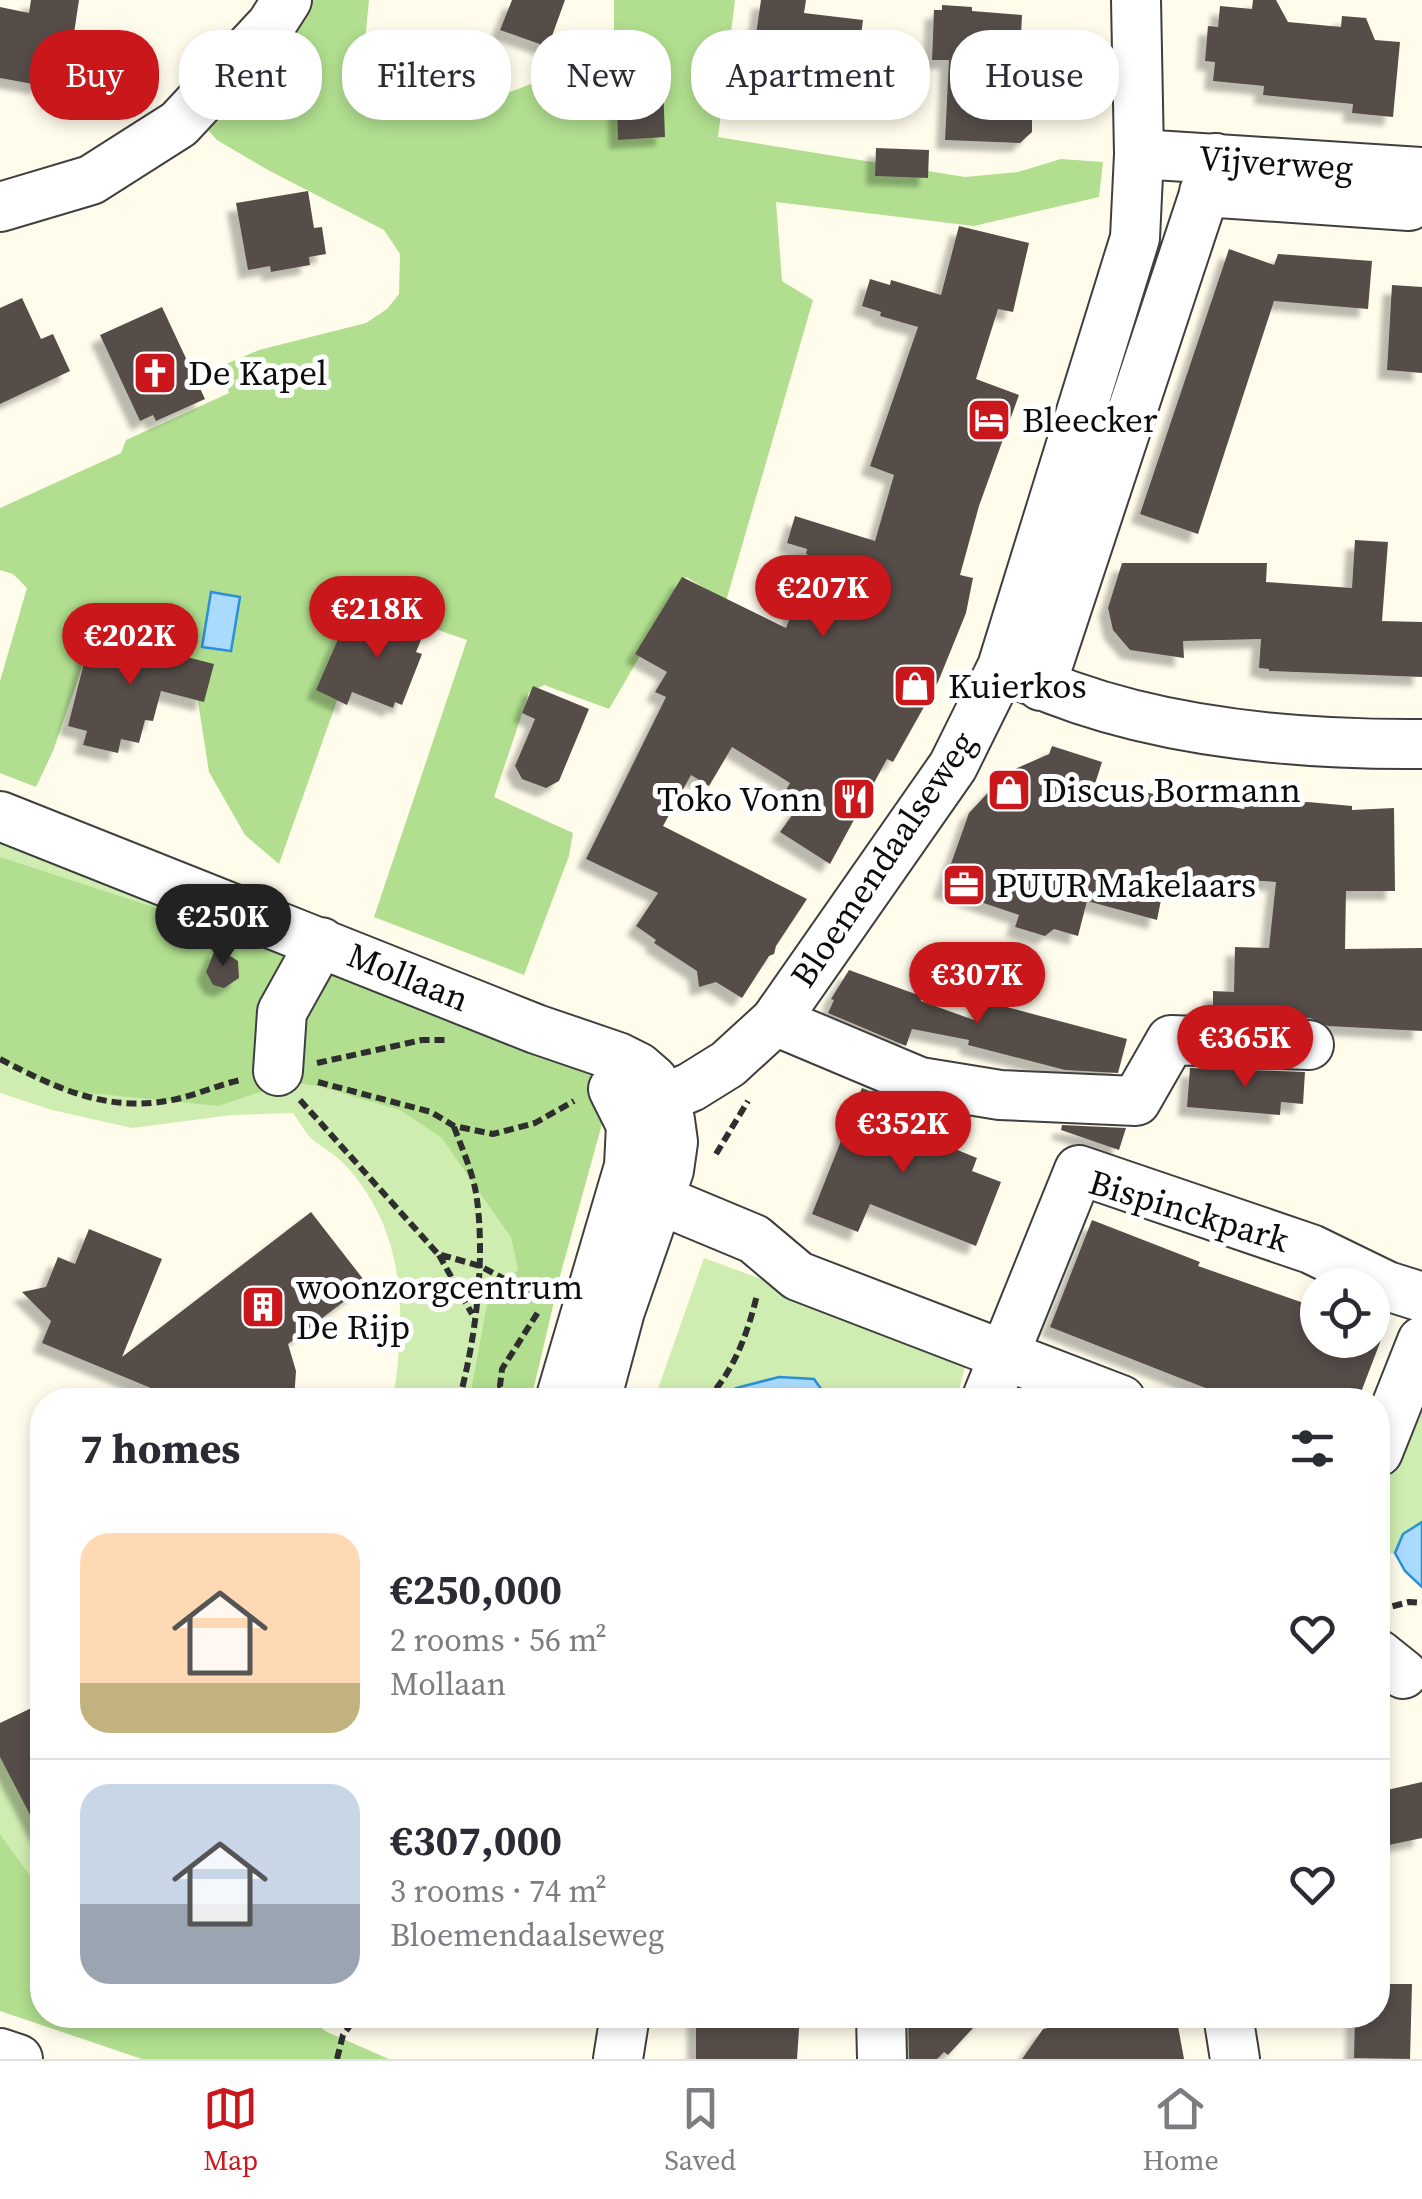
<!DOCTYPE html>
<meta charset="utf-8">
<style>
body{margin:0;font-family:"Source Serif 4",serif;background:#f2f2f3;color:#2b2b33;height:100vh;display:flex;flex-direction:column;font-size:38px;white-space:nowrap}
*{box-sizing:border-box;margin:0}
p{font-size:32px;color:#7c7c81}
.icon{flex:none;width:55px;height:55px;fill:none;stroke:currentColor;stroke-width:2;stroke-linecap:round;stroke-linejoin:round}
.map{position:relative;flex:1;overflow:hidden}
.details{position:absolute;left:30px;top:1388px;width:1360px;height:640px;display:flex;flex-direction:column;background:#fff;border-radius:40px;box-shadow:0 5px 15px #0003}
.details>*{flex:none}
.banner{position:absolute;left:30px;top:30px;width:1362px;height:90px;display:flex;gap:20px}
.buttons{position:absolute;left:1300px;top:1268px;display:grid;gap:20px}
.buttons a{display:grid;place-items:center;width:90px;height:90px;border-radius:50%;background:#fff;box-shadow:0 5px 15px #0003;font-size:50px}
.price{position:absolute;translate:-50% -85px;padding:0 22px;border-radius:35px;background:#c9171b;color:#fff;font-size:32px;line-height:65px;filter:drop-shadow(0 2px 5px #0008)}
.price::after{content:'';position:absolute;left:50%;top:60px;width:30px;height:22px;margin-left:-15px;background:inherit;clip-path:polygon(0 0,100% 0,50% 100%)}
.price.current{background:#222;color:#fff}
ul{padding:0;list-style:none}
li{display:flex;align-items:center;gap:30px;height:250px;padding:0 50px}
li+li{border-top:2px solid #e1e1e2}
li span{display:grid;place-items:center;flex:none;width:280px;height:200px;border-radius:30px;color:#555}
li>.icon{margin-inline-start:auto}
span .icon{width:120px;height:120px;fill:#fffc;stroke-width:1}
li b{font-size:42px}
h2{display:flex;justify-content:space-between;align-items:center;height:120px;padding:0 50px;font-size:42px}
.chip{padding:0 35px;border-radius:40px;background:#fff;box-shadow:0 5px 15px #0003;font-size:35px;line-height:90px}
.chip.current{background:#c9171b;color:#fff}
.tab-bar{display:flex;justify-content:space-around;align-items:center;height:140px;border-top:2px solid #e1e1e2;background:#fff;font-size:28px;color:#7c7c81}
.tab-bar a{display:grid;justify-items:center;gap:5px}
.tab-bar .current{color:#c9171b}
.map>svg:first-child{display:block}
</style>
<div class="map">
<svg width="1422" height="2059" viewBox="0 0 1422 2059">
<defs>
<filter id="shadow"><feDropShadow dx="-9" dy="9" stdDeviation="2.5" flood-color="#0004"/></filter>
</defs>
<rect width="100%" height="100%" fill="#fffcec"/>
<path fill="#cfedb1" d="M 0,832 L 463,1020 L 442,1137 L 511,1238 L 518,1270 L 489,1293 L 469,1400 L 393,1400 C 406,1316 407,1234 347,1167 C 337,1155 322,1148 311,1138 C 304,1131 299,1121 293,1113 L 232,1115 L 132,1128 L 52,1110 L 0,1093 Z
M 704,1258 L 959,1352 L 965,1367 L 956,1400 L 829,1400 L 814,1379 L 736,1388 L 725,1400 L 654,1400 Z
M 1422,1382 L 1422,1522 L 1403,1534 L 1395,1553 L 1378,1555 L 1378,1464 Z
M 0,1736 L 18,1779 L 42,1769 L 42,1892 L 0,1834 Z"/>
<path fill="#b1df8f" d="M 310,0 L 369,0 L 362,72 C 369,81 377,96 387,101 C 434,124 501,96 546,78 L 558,83 L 566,94 L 564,101 L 591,117 L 606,106 L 608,99 L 604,80 L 614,35 L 614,0 L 735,0 L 718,137 L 965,177 L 1018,172 L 1061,159 L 1103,162 L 1099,197 L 974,226 L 776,202 L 782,281 L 813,300 L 726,601 L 686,577 L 609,709 L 544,685 L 529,693 L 494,797 L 573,833 L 569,856 L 524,975 L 374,917 L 467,640 L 404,618 L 390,658 L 356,647 L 279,864 L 245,835 L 209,772 L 194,676 L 107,637 L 91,642 L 53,751 L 36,787 L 0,773 L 0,681 L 27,588 L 13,574 L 0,570 L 0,508 L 121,453 L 126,440 L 229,393 L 219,367 L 259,350 L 366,323 L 387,309 L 399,294 L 400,254 L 384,230 L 268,170 L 217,140 L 204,126 L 248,85 Z
M 0,857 L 279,948 L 577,1058 L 605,1092 L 605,1113 L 560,1276 L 531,1400 L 469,1400 L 489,1293 L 518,1270 L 511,1238 L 442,1138 L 400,1110 L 318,1086 L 289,1082 L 219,1106 L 59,1090 L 0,1059 Z
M 0,1834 L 42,1892 L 42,2015 L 257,2015 L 267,2018 L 304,2015 L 327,2032 L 389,2059 L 142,2059 L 0,2011 Z"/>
<path fill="#abdbfc" stroke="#2b8fda" stroke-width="2.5" d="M 211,592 L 240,597 L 231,651 L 202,647 Z
M 779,1377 L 814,1379 L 829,1400 L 725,1400 L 736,1388 Z
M 1422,1522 L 1422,1587 L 1405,1571 L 1395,1553 L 1403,1534 Z"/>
<path fill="#564e48" filter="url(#shadow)" d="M 31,0 L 79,0 L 66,86 L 43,81 L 38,85 L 0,78 L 0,7 L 29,13 Z
M 512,0 L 565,0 L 548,47 L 500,30 Z
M 761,0 L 806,0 L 804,13 L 863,20 L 859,51 L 816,48 L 814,64 L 784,61 L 780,94 L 748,90 Z
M 1253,0 L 1276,0 L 1288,22 L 1341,27 L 1342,16 L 1366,18 L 1375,40 L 1400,42 L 1393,117 L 1352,113 L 1353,104 L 1263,95 L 1264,86 L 1213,81 L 1215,62 L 1205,61 L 1208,26 L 1218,27 L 1220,6 L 1252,9 Z
M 942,5 L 972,7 L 972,11 L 1022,15 L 1019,77 L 1027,86 L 1027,114 L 1032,120 L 1032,132 L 1020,143 L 945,140 L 949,60 L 932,60 L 934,10 L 942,10 Z
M 663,84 L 665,137 L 618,140 L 616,86 Z
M 876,148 L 929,150 L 928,178 L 875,176 Z
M 308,191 L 314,228 L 322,227 L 326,254 L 309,257 L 310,265 L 271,272 L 270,266 L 248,270 L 236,203 Z
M 959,226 L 1029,243 L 1013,312 L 998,309 L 976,379 L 1019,395 L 979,506 L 960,575 L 973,578 L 966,613 L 938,682 L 893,762 L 887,759 L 830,864 L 780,832 L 800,804 L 789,798 L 792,793 L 786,790 L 790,783 L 732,747 L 709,786 L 691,775 L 663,826 L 807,899 L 776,946 L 774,954 L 769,956 L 742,998 L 716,982 L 699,987 L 697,971 L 654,943 L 656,940 L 636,926 L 658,893 L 586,859 L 666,697 L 655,692 L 667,672 L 635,654 L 682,577 L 786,628 L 815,557 L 806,554 L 807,549 L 787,543 L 795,516 L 875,541 L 894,475 L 870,466 L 918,327 L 880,316 L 881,312 L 862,306 L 870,279 L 890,285 L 891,280 L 941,295 Z
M 1229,249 L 1274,265 L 1278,254 L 1372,261 L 1368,309 L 1274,301 L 1198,534 L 1140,514 Z
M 1392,285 L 1422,287 L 1422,373 L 1387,370 Z
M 22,298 L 41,339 L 53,334 L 70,371 L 0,404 L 0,308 Z
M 162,307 L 205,399 L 156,421 L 153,415 L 140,421 L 100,335 Z
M 1355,540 L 1388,542 L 1382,621 L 1422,622 L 1422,677 L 1269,671 L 1269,669 L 1259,668 L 1261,639 L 1183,641 L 1184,658 L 1130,650 L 1113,630 L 1108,608 L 1122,563 L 1267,563 L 1266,582 L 1352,588 Z
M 403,600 L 432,613 L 416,652 L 422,654 L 402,705 L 395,702 L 393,708 L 352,692 L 347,705 L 316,690 L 342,630 L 367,641 L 371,632 L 386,639 Z
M 96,629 L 138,638 L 136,644 L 214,664 L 204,702 L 161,691 L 153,721 L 145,720 L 139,743 L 121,739 L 118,753 L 83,745 L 87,731 L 68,726 L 89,643 L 93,643 Z
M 533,686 L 589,709 L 559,781 L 546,788 L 522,779 L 515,766 L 535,719 L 522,713 Z
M 1052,746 L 1102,762 L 1095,784 L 1244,809 L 1245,805 L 1278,807 L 1279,804 L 1308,802 L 1352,806 L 1352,810 L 1394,808 L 1395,891 L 1346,891 L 1345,949 L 1422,948 L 1422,1031 L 1328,1026 L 1310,1018 L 1213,1014 L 1213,991 L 1234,992 L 1235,947 L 1269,948 L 1276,882 L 1195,876 L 1194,885 L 1165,880 L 1157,920 L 1087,901 L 1078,936 L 1054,929 L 1045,936 L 1015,927 L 1019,915 L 942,889 L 969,813 L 997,783 L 1015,769 L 1049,754 Z
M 216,947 L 238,961 L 239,978 L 224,988 L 213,985 L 206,972 Z
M 849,970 L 921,996 L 921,1001 L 974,1020 L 980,1000 L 1127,1039 L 1118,1073 L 1065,1070 L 968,1045 L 969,1040 L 912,1029 L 906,1046 L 828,1013 L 834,1000 L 831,999 Z
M 1190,1068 L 1305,1072 L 1303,1104 L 1281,1102 L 1280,1115 L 1187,1107 Z
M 862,1088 L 909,1107 L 901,1127 L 977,1158 L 972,1171 L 1001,1182 L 976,1246 L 870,1204 L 858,1232 L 812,1214 Z
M 1062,1125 L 1126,1128 L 1119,1150 L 1061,1130 Z
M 311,1212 L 367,1284 L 288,1344 L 296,1371 L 294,1400 L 157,1400 L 158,1391 L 42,1343 L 51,1321 L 22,1292 L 46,1287 L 58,1257 L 75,1264 L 89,1229 L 162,1259 L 122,1357 Z
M 1092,1220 L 1200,1262 L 1198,1266 L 1318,1308 L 1318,1340 L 1381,1340 L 1358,1400 L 1236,1400 L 1050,1327 Z
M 42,1703 L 42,1838 L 0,1757 L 0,1723 Z
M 1422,1782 L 1422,1838 L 1389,1845 L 1378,1792 Z
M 1378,1984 L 1412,1984 L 1410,2059 L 1354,2058 L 1355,2015 L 1378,2015 Z
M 696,2015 L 800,2015 L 797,2059 L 696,2059 Z
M 908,2015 L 985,2015 L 948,2055 L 944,2052 L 937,2059 L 909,2059 Z
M 1110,2015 L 1176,2015 L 1184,2059 L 1022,2059 L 1043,2029 Z"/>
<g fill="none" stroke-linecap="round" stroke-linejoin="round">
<defs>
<path id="minor" d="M 1139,154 L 1422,172
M 1204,192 L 1409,206 L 1413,172
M 0,207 L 91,180 L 179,124 L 271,25 L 287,0
M 1015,673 C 1136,731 1289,745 1422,744
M 1041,686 L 1216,158
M 0,816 L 536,1029 L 618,1057 L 638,1067 L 653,1080 L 670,1120 L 673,1142 L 669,1170 L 620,1311 L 596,1400
M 775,1021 L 920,1082 L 1000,1095 L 1136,1101 L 1171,1040 L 1309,1045
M 278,1071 L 282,1012 L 321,942
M 627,1114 L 691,1087 L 728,1064 L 775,1021 L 953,766 L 1002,667 L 1135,238 L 1139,154 L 1136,0
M 658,1199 L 754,1239 L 798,1276 L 1121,1400
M 560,1400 L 629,1166 L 631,1125 L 613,1089
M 986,1400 L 1079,1170 L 1311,1249 L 1387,1286 L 1422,1297
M 1378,1452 L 1422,1341
M 1378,1654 L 1403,1674
M 881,2015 L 882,2059
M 1228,2015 L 1235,2059
M 0,2053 L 18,2059
M 618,2059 L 625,2015"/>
</defs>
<use href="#minor" stroke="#3f3f3f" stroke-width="52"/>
<path stroke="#2e2e2e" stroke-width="6" stroke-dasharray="10 5" stroke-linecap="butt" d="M 0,1059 C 59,1090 113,1115 181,1098 C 201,1093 221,1084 241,1080
M 317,1063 L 422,1040 L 447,1040
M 318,1082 L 431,1112 L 454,1126 L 493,1134 L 535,1123 L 574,1101
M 300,1100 L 438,1254 L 480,1266 L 519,1287 L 550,1296
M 454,1127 C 462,1148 472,1171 476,1193 C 486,1256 476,1339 459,1400
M 716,1154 L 748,1101
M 439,1255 L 472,1314
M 509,1400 L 500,1386 L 502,1369 L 540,1309
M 706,1400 C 734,1372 748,1332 757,1295
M 1378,1610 L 1409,1602 L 1422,1603
M 337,2059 L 343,2035 L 358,2015"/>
<use href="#minor" stroke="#fff" stroke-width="48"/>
</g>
<defs>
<symbol id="church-square" viewBox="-11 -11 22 22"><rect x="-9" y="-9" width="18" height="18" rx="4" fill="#c9171b" stroke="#fff"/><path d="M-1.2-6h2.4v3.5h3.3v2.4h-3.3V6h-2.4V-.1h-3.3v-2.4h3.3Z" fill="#fff"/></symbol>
<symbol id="hotel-square" viewBox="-11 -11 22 22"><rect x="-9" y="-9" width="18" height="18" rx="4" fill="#c9171b" stroke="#fff"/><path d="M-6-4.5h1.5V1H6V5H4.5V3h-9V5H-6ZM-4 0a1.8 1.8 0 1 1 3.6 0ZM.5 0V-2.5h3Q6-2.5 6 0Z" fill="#fff"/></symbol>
<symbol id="shop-square" viewBox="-11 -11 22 22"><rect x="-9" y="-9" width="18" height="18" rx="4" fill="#c9171b" stroke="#fff"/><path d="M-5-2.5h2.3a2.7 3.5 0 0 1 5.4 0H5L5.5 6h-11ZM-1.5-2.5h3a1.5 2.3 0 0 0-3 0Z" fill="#fff"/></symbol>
<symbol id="restaurant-square" viewBox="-11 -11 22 22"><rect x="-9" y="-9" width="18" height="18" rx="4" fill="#c9171b" stroke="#fff"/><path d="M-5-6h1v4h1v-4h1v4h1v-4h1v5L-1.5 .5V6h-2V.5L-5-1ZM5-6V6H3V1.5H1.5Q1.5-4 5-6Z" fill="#fff"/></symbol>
<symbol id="office-square" viewBox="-11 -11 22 22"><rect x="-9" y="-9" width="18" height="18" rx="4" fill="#c9171b" stroke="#fff"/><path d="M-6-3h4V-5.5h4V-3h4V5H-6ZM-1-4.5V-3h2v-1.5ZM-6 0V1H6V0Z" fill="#fff"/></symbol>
<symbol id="building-square" viewBox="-11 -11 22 22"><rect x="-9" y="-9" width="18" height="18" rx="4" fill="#c9171b" stroke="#fff"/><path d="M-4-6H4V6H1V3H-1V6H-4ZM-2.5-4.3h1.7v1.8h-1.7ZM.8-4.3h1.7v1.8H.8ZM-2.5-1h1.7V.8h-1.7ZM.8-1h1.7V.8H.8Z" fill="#fff"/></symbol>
</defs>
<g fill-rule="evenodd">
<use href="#church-square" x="130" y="348" width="50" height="50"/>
<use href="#hotel-square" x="964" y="395" width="50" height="50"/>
<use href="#shop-square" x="890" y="661" width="50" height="50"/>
<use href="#shop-square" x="984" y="765" width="50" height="50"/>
<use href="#restaurant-square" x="829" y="774" width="50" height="50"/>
<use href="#office-square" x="939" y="860" width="50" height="50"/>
<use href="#building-square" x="238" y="1282" width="50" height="50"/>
</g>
<g text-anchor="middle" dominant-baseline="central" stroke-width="10" stroke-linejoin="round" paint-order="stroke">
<g font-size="35" fill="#0c0c0c" stroke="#fff">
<text transform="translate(1276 163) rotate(4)">Vijverweg</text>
<text transform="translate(883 859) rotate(-56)">Bloemendaalseweg</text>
<text transform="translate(408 977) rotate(22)">Mollaan</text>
<text transform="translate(1189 1211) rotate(17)">Bispinckpark</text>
</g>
<g font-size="35" fill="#0c0c0c" stroke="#fff" text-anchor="start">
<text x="188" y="373">De Kapel</text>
<text x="1022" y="420">Bleecker</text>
<text x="948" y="686">Kuierkos</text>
<text x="1042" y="790">Discus Bormann</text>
<text x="822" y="799" text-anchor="end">Toko Vonn</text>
<text x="996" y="885">PUUR Makelaars</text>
<text x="296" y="1287">woonzorgcentrum<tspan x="296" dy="40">De Rijp</tspan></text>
</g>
</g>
</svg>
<div class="buttons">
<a><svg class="icon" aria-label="locate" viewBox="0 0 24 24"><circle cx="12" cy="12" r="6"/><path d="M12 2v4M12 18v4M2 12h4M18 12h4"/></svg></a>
</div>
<b class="price" style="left:823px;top:640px">€207K</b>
<b class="price" style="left:377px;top:661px">€218K</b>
<b class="price" style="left:130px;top:688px">€202K</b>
<b class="price current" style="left:223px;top:969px">€250K</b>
<b class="price" style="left:977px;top:1027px">€307K</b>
<b class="price" style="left:1245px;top:1090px">€365K</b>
<b class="price" style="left:903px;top:1176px">€352K</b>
<div class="banner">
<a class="chip current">Buy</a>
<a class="chip">Rent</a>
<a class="chip">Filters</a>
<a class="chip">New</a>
<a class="chip">Apartment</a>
<a class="chip">House</a>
</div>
<section class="details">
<h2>7 homes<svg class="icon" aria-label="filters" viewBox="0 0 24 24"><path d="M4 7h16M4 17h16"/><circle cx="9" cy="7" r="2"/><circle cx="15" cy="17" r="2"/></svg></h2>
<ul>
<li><span style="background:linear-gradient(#ffd9b3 75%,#c2b280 0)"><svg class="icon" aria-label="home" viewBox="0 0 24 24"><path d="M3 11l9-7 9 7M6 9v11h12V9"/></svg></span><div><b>€250,000</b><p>2 rooms · 56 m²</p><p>Mollaan</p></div><svg class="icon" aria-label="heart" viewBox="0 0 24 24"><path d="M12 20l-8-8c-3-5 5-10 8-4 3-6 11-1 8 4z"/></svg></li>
<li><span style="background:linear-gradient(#c9d6e8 60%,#9aa5b1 0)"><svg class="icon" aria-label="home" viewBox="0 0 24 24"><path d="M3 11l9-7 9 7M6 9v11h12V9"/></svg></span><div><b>€307,000</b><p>3 rooms · 74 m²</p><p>Bloemendaalseweg</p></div><svg class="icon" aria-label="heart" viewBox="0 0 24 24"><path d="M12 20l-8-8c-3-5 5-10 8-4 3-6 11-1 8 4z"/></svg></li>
</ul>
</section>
</div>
<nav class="tab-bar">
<a class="current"><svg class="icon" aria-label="map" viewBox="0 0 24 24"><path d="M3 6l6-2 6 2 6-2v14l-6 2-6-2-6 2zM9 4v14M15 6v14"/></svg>Map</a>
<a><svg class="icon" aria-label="saved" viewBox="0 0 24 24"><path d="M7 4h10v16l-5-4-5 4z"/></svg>Saved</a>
<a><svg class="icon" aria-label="home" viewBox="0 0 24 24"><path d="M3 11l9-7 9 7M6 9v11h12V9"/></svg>Home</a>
</nav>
